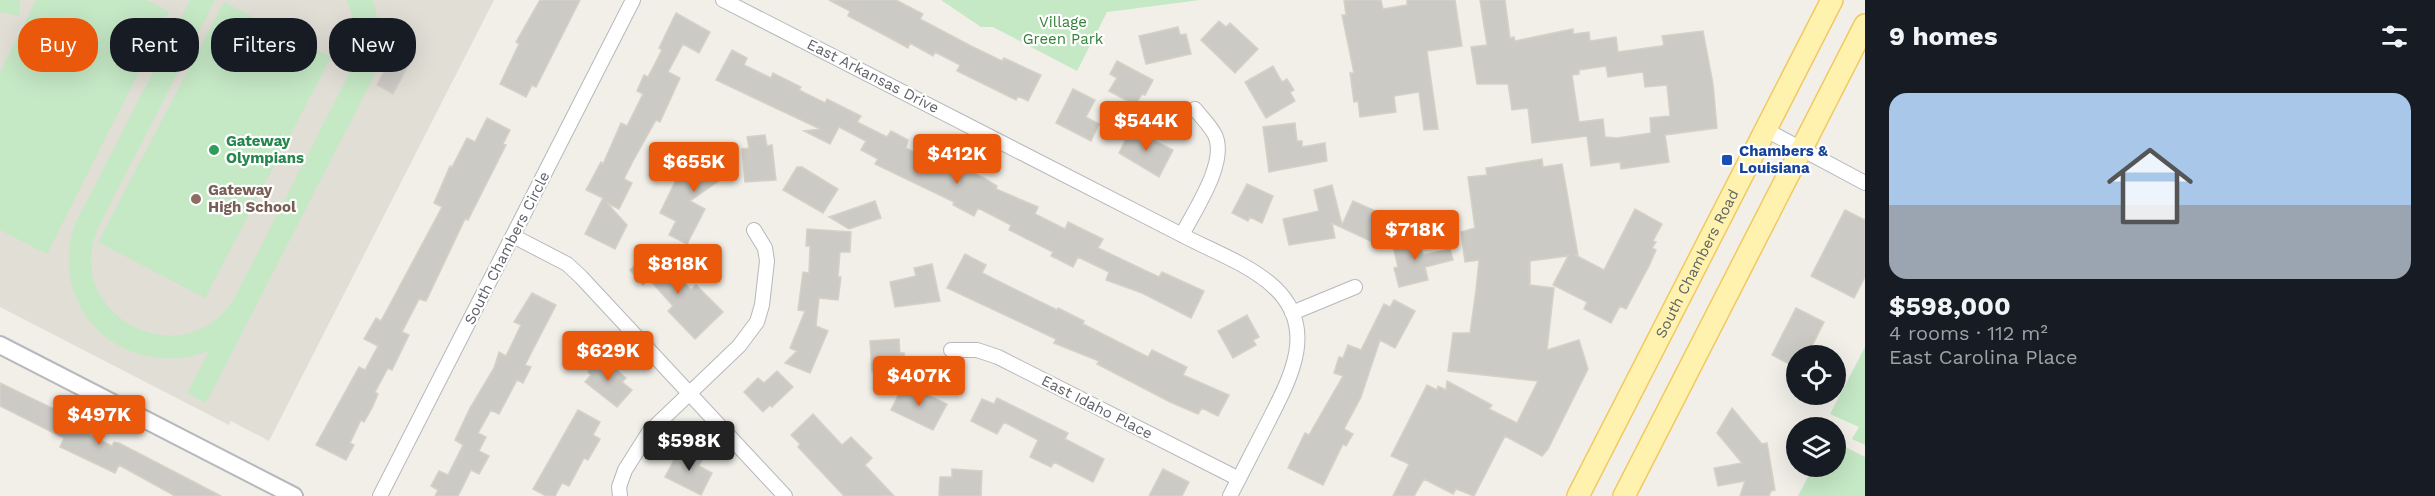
<!DOCTYPE html>
<meta charset="utf-8">
<style>
body{margin:0;font-family:"Work Sans",sans-serif;background:#20242c;color:#f1f3f6;height:100vh;display:flex;flex-direction:column;font-size:22px;white-space:nowrap}
*{box-sizing:border-box;margin:0}
p{font-size:20px;color:#9ea1a6}
.icon{flex:none;width:33px;height:33px;fill:none;stroke:currentColor;stroke-width:2;stroke-linecap:round;stroke-linejoin:round}
.map{position:relative;flex:1;overflow:hidden}
.panel{display:flex;flex-direction:column;background:#171b24;width:570px}
.panel>*{flex:none}
.banner{position:absolute;left:18px;top:18px;width:570px;height:54px;display:flex;gap:12px}
.fabs{position:absolute;left:1786px;top:345px;display:grid;gap:12px}
.fabs a{display:grid;place-items:center;width:60px;height:60px;border-radius:50%;background:#171b24;box-shadow:0 6px 24px #0002;font-size:30px}
.price{position:absolute;translate:-50% -51px;padding:0 14px;border-radius:6px;background:#ea580c;color:#fff;font-size:20px;line-height:39px;filter:drop-shadow(0 2px 3px #0008)}
.price::after{content:'';position:absolute;left:50%;top:36px;width:18px;height:14px;margin-left:-9px;background:inherit;clip-path:polygon(0 0,100% 0,50% 100%)}
.price.on{background:#222;color:#fff}
ul{padding:0;list-style:none}
li{display:grid;align-content:center;gap:12px;height:318px;padding:0 24px}
li+li{border-top:2px solid #363941}
li span{display:grid;place-items:center;height:186px;border-radius:18px;color:#555}
li>.icon{margin-inline-start:auto}
span .icon{width:108px;height:108px;fill:#fffc;stroke-width:1}
li b{font-size:26px}
h2{display:flex;justify-content:space-between;align-items:center;height:72px;padding:0 24px;font-size:26px}
.chip{padding:0 21px;border-radius:24px;background:#171b24;box-shadow:0 6px 24px #0002;font-size:21px;line-height:54px}
.chip.on{background:#ea580c;color:#fff}
main{display:flex;flex:1;min-height:0}
.map>svg:first-child{display:block}
</style>
<main>
<div class="map">
<svg width="1865" height="496" viewBox="0 0 1865 496">
<rect width="100%" height="100%" fill="#f1efe8"/>
<path fill="#e1ded6" d="M 0,0 L 494,0 L 269,441 L 231,421 L 229,425 L 0,307 Z"/>
<path fill="#c5e8c5" d="M 0,0 L 20,0 L 19,16 L 0,12 Z
M 36,0 L 147,0 L 169,12 L 47,254 L 0,230 L 0,72 Z
M 190,0 L 215,0 L 99,226 C 58,314 185,381 235,297 L 354,64 L 357,31 L 347,0 L 372,0 C 383,27 382,54 372,80 L 206,403 L 187,393 L 209,351 C 125,382 46,311 75,224 Z
M 941,0 L 1200,0 L 1107,12 L 1077,71 L 993,27 L 981,27 Z
M 224,2 L 331,57 L 205,298 L 98,242 Z
M 1865,347 L 1865,445 L 1852,439 L 1859,427 L 1830,414 Z
M 1836,442 L 1865,457 L 1865,496 L 1798,496 L 1813,467 L 1836,466 Z"/>
<path fill="#cccac5" stroke="#d6d1c6" stroke-width="1.5" fill-rule="evenodd" d="M 540,0 L 580,0 L 536,87 L 532,85 L 526,97 L 500,84 L 519,44 L 516,42 Z
M 829,0 L 896,0 L 923,14 L 920,19 L 971,46 L 1002,61 L 1004,58 L 1041,75 L 1028,101 L 1018,96 L 1016,100 L 957,71 L 960,65 L 935,52 L 933,56 L 910,43 L 908,48 L 890,38 L 848,16 L 850,11 Z
M 1344,0 L 1381,0 L 1383,9 L 1407,5 L 1407,0 L 1455,0 L 1462,46 L 1427,51 L 1438,129 L 1424,130 L 1419,92 L 1394,96 L 1396,112 L 1360,117 L 1358,101 L 1354,102 L 1350,73 L 1354,73 L 1342,15 L 1346,15 Z
M 1480,0 L 1505,0 L 1510,38 L 1514,37 L 1515,41 L 1573,29 L 1573,34 L 1589,32 L 1590,41 L 1616,37 L 1618,52 L 1661,46 L 1664,45 L 1662,36 L 1703,31 L 1713,84 L 1717,128 L 1665,135 L 1669,162 L 1621,169 L 1620,162 L 1591,166 L 1587,136 L 1532,143 L 1528,108 L 1512,110 L 1508,84 L 1477,84 L 1471,47 L 1487,45 ZM 1606,66 L 1608,77 L 1643,72 L 1645,87 L 1667,85 L 1670,116 L 1650,118 L 1651,133 L 1617,138 L 1605,137 L 1603,119 L 1579,122 L 1572,75 L 1579,74 L 1579,70 Z
M 676,13 L 710,32 L 699,53 L 683,44 L 668,72 L 680,78 L 660,122 L 656,120 L 633,161 L 624,179 L 632,183 L 619,209 L 607,203 L 627,225 L 615,249 L 585,234 L 603,198 L 586,190 L 601,162 L 603,164 L 621,123 L 627,126 L 643,94 L 637,91 L 644,75 L 648,77 L 662,50 L 659,48 Z
M 1219,21 L 1226,27 L 1230,23 L 1258,49 L 1235,73 L 1201,40 Z
M 1178,27 L 1180,35 L 1186,34 L 1191,54 L 1146,64 L 1139,36 Z
M 732,50 L 747,58 L 744,65 L 771,78 L 773,73 L 801,87 L 799,90 L 825,103 L 827,99 L 861,116 L 857,122 L 887,137 L 891,131 L 908,140 L 906,148 L 931,161 L 934,154 L 984,178 L 997,186 L 996,189 L 1038,207 L 1035,214 L 1065,229 L 1068,222 L 1103,239 L 1098,248 L 1159,277 L 1162,272 L 1204,291 L 1191,318 L 1142,293 L 1106,280 L 1109,272 L 1078,257 L 1073,267 L 1051,256 L 1053,252 L 1009,230 L 1011,225 L 978,208 L 974,216 L 953,205 L 954,202 L 875,164 L 878,159 L 861,150 L 866,141 L 839,127 L 830,144 L 804,131 L 820,129 L 716,80 Z
M 391,58 L 408,66 L 393,94 L 377,85 Z
M 1117,61 L 1153,80 L 1145,95 L 1142,94 L 1135,105 L 1109,91 L 1117,78 L 1110,74 Z
M 1273,66 L 1282,82 L 1287,79 L 1294,90 L 1290,92 L 1295,101 L 1266,118 L 1245,82 Z
M 1073,89 L 1095,100 L 1086,117 L 1099,124 L 1091,141 L 1056,123 Z
M 487,118 L 510,130 L 503,144 L 506,145 L 468,220 L 465,219 L 426,301 L 419,299 L 402,332 L 409,335 L 392,370 L 388,368 L 375,392 L 378,394 L 372,408 L 364,422 L 361,420 L 350,443 L 354,445 L 346,460 L 316,445 L 359,367 L 365,370 L 378,346 L 364,339 L 376,318 L 381,321 L 442,207 L 434,203 L 450,166 L 452,167 L 467,138 L 475,142 Z
M 1295,123 L 1297,141 L 1302,141 L 1302,147 L 1325,143 L 1327,161 L 1269,172 L 1263,127 Z
M 1131,129 L 1173,150 L 1159,177 L 1119,153 Z
M 765,135 L 767,146 L 772,145 L 776,180 L 745,182 L 742,149 L 749,148 L 747,137 Z
M 716,146 L 734,170 L 690,201 L 705,209 L 687,244 L 669,235 L 676,221 L 660,213 L 679,174 Z
M 1542,159 L 1543,167 L 1562,164 L 1578,255 L 1575,255 L 1604,270 L 1635,209 L 1662,224 L 1653,241 L 1656,242 L 1652,248 L 1656,250 L 1649,266 L 1626,309 L 1620,306 L 1611,323 L 1584,309 L 1587,302 L 1553,285 L 1568,256 L 1530,261 L 1530,285 L 1554,288 L 1547,350 L 1579,340 L 1588,369 L 1548,449 L 1542,456 L 1505,436 L 1474,496 L 1456,489 L 1453,494 L 1424,479 L 1414,496 L 1393,496 L 1409,464 L 1391,456 L 1427,385 L 1437,390 L 1438,386 L 1446,390 L 1447,381 L 1492,405 L 1489,409 L 1517,423 L 1538,381 L 1448,371 L 1453,333 L 1470,333 L 1476,290 L 1479,260 L 1465,262 L 1461,232 L 1475,228 L 1468,177 L 1487,175 L 1486,168 Z
M 797,167 L 802,167 L 838,189 L 823,213 L 783,190 Z
M 1247,184 L 1273,196 L 1262,223 L 1250,217 L 1248,221 L 1232,213 Z
M 1332,185 L 1342,225 L 1353,201 L 1389,217 L 1377,244 L 1332,223 L 1335,238 L 1289,245 L 1283,219 L 1319,211 L 1314,190 Z
M 875,201 L 881,218 L 849,229 L 829,217 Z
M 1845,210 L 1865,220 L 1865,277 L 1854,298 L 1811,276 Z
M 807,229 L 851,232 L 850,252 L 840,252 L 838,277 L 841,277 L 838,300 L 819,298 L 816,326 L 828,331 L 810,373 L 785,363 L 797,351 L 790,348 L 805,311 L 798,310 L 803,272 L 809,273 L 810,246 L 806,246 Z
M 1418,235 L 1423,255 L 1450,249 L 1453,260 L 1425,267 L 1428,280 L 1399,287 L 1394,268 L 1398,267 L 1392,242 Z
M 650,250 L 665,266 L 667,264 L 691,290 L 696,285 L 723,312 L 695,339 L 668,311 L 673,306 L 649,279 L 643,285 L 630,270 Z
M 965,254 L 986,265 L 982,273 L 1057,310 L 1058,308 L 1084,321 L 1083,324 L 1148,357 L 1152,350 L 1187,367 L 1183,375 L 1229,395 L 1218,416 L 1202,408 L 1198,414 L 1170,402 L 1097,364 L 1099,361 L 1054,343 L 1056,339 L 947,288 Z
M 932,264 L 940,301 L 895,307 L 890,282 L 916,276 L 914,268 Z
M 532,293 L 556,305 L 525,365 L 531,367 L 523,383 L 517,380 L 499,414 L 491,410 L 478,433 L 486,437 L 479,451 L 489,456 L 479,474 L 471,470 L 458,496 L 435,496 L 438,490 L 431,486 L 439,471 L 448,475 L 463,445 L 455,440 L 470,408 L 494,368 L 499,352 L 506,356 L 521,325 L 514,322 Z
M 1394,300 L 1415,311 L 1395,348 L 1380,340 L 1361,397 L 1344,429 L 1353,434 L 1346,446 L 1343,444 L 1323,485 L 1288,468 L 1305,433 L 1309,435 L 1343,376 L 1334,373 L 1339,357 L 1343,358 L 1348,345 L 1361,350 L 1384,304 L 1390,307 Z
M 1796,308 L 1824,322 L 1807,356 L 1797,356 L 1797,368 L 1772,355 Z
M 1247,315 L 1259,337 L 1253,340 L 1256,345 L 1233,358 L 1218,331 Z
M 899,339 L 900,353 L 904,353 L 905,369 L 872,372 L 870,341 Z
M 602,357 L 626,378 L 622,382 L 632,390 L 617,407 L 585,382 L 591,375 L 588,372 Z
M 777,371 L 793,387 L 772,407 L 770,405 L 763,412 L 744,392 L 758,378 L 764,383 Z
M 0,383 L 56,410 L 54,413 L 81,426 L 80,430 L 112,446 L 114,442 L 119,443 L 221,496 L 175,496 L 119,465 L 115,473 L 60,447 L 64,438 L 0,406 Z
M 904,384 L 947,404 L 933,430 L 891,410 Z
M 997,398 L 1068,433 L 1065,439 L 1104,459 L 1093,482 L 1054,462 L 1051,467 L 1030,457 L 1038,440 L 1004,422 L 997,434 L 971,421 L 982,399 L 994,404 Z
M 1732,408 L 1762,444 L 1767,443 L 1775,490 L 1771,491 L 1769,496 L 1740,496 L 1745,481 L 1718,486 L 1714,468 L 1742,463 L 1717,433 Z
M 578,410 L 600,422 L 593,435 L 600,439 L 588,460 L 584,458 L 569,486 L 562,483 L 555,496 L 546,496 L 533,489 Z
M 813,414 L 842,445 L 851,437 L 872,458 L 865,465 L 894,496 L 844,496 L 798,447 L 800,444 L 791,435 Z
M 680,449 L 702,460 L 699,466 L 712,473 L 701,495 L 665,477 Z
M 952,469 L 982,471 L 981,496 L 939,496 L 940,477 L 952,477 Z
M 1163,469 L 1189,482 L 1182,496 L 1149,496 Z"/>
<g fill="none" stroke-linecap="round" stroke-linejoin="round">
<defs>
<path id="minor" d="M 723,0 L 1182,235 C 1212,251 1249,264 1274,287 C 1320,330 1288,382 1266,426 C 1254,449 1242,473 1230,496
M 1766,130 L 1865,183
M 1182,235 C 1194,211 1228,162 1215,135 C 1210,125 1201,117 1195,109
M 513,236 L 567,264 L 581,277 L 785,496
M 1292,313 L 1355,287
M 951,350 L 977,350 L 998,357 L 1239,479
M 380,496 L 633,0
M 620,496 L 619,487 L 625,470 L 649,432 L 739,346 L 757,322 L 762,305 L 767,261 L 765,248 L 754,230"/>
<path id="tertiary" d="M 0,345 L 294,496"/>
<g id="primary">
<path id="s1" d="M 1578,496 L 1832,0"/>
<path d="M 1624,496 L 1865,25"/>
</g>
</defs>
<use href="#minor" stroke="#b5b8bc" stroke-width="16"/>
<use href="#tertiary" stroke="#b5b8bc" stroke-width="20"/>
<use href="#primary" stroke="#f2c960" stroke-width="24"/>
<use href="#minor" stroke="#fff" stroke-width="14"/>
<use href="#tertiary" stroke="#fff" stroke-width="16"/>
<use href="#primary" stroke="#fff2af" stroke-width="21"/>
</g>
<circle fill="#2e9e5b" stroke="#fff" stroke-width="2" cx="214" cy="150" r="6"/>
<rect fill="#1a4fb4" stroke="#fff" stroke-width="2" x="1721" y="154" width="12" height="12" rx="3"/>
<circle fill="#8d6e63" stroke="#fff" stroke-width="2" cx="196" cy="199" r="6"/>
<g text-anchor="middle" dominant-baseline="central" stroke-width="4.5" stroke-linejoin="round" paint-order="stroke">
<g font-size="15" fill="#348238" stroke="#fff">
<text x="1063" y="22">Village<tspan x="1063" dy="17">Green Park</tspan></text>
</g>
<g font-size="15" fill="#5f6368" stroke="#fff">
<text transform="translate(873 76) rotate(27)">East Arkansas Drive</text>
<text transform="translate(507 248) rotate(-63)">South Chambers Circle</text>
<text stroke="none"><textPath href="#s1" startOffset="261">South Chambers Road</textPath></text>
<text transform="translate(1097 407) rotate(27)">East Idaho Place</text>
</g>
<g font-size="15" font-weight="bold" fill="#27864d" stroke="#fff" text-anchor="start">
<text x="226" y="141">Gateway<tspan x="226" dy="17">Olympians</tspan></text>
</g>
<g font-size="15" font-weight="bold" fill="#164399" stroke="#fff" text-anchor="start">
<text x="1739" y="151">Chambers &amp;<tspan x="1739" dy="17">Louisiana</tspan></text>
</g>
<g font-size="15" font-weight="bold" fill="#785e54" stroke="#fff" text-anchor="start">
<text x="208" y="190">Gateway<tspan x="208" dy="17">High School</tspan></text>
</g>
</g>
</svg>
<div class="fabs">
<a><svg class="icon" aria-label="locate" viewBox="0 0 24 24"><circle cx="12" cy="12" r="6"/><path d="M12 2v4M12 18v4M2 12h4M18 12h4"/></svg></a>
<a><svg class="icon" aria-label="layers" viewBox="0 0 24 24"><path d="M12 4l9 5-9 5-9-5zM3 14l9 5 9-5"/></svg></a>
</div>
<b class="price" style="left:1146px;top:152px">$544K</b>
<b class="price" style="left:957px;top:185px">$412K</b>
<b class="price" style="left:694px;top:193px">$655K</b>
<b class="price" style="left:1415px;top:261px">$718K</b>
<b class="price" style="left:678px;top:295px">$818K</b>
<b class="price" style="left:608px;top:382px">$629K</b>
<b class="price" style="left:919px;top:407px">$407K</b>
<b class="price" style="left:99px;top:446px">$497K</b>
<b class="price on" style="left:689px;top:472px">$598K</b>
<div class="banner">
<a class="chip on">Buy</a>
<a class="chip">Rent</a>
<a class="chip">Filters</a>
<a class="chip">New</a>
</div>
</div>
<section class="panel">
<h2>9 homes<svg class="icon" aria-label="filters" viewBox="0 0 24 24"><path d="M4 7h16M4 17h16"/><circle cx="9" cy="7" r="2"/><circle cx="15" cy="17" r="2"/></svg></h2>
<ul>
<li><span style="background:linear-gradient(#a9c7e8 60%,#9aa5b1 0)"><svg class="icon" aria-label="home" viewBox="0 0 24 24"><path d="M3 11l9-7 9 7M6 9v11h12V9"/></svg></span><div><b>$598,000</b><p>4 rooms · 112 m²</p><p>East Carolina Place</p></div></li>
</ul>
</section>
</main>
